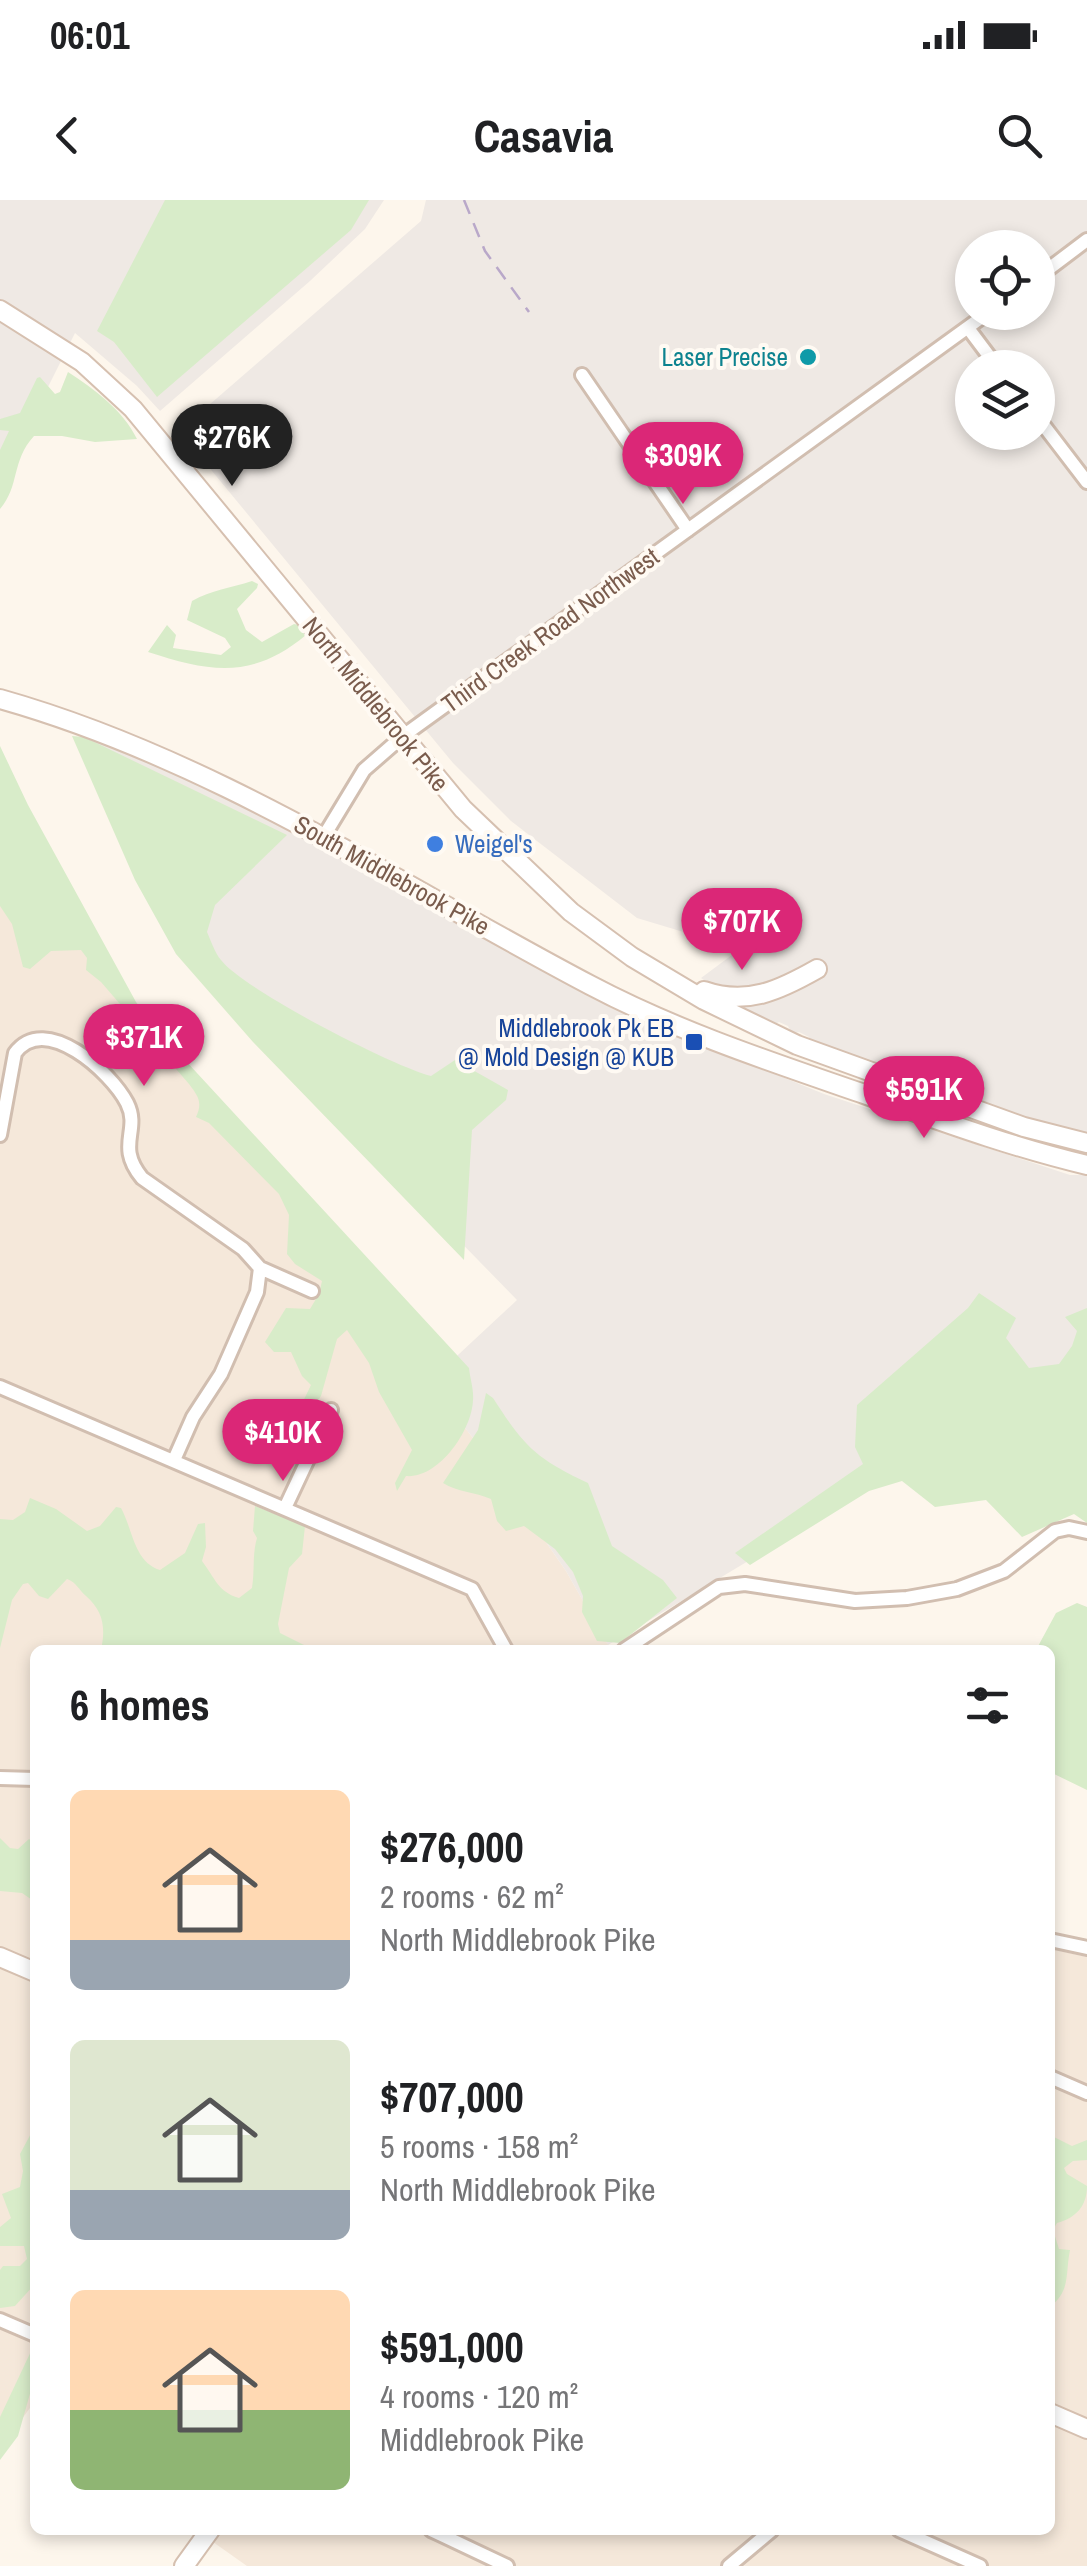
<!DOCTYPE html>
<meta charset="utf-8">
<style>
body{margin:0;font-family:"Archivo Narrow",sans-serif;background:#f2f2f2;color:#202124;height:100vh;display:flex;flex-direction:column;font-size:38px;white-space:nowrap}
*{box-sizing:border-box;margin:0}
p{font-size:32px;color:#757577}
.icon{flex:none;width:55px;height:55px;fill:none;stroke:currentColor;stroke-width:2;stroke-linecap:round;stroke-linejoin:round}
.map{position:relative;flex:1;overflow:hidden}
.panel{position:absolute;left:30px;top:1445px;width:1025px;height:890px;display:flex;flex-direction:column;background:#fff;border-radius:15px;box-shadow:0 5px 15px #0003}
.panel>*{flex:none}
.controls{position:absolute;left:955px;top:30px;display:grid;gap:20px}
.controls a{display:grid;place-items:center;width:100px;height:100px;border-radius:50%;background:#fff;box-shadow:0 5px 15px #0003;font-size:50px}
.price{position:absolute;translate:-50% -85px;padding:0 22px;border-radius:35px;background:#db2777;color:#fff;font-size:32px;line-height:65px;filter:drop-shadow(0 2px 5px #0008)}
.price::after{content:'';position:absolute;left:50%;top:60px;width:30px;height:22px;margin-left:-15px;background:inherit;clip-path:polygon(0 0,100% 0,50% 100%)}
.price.current{background:#222;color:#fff}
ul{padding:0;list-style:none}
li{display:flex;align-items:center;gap:30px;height:250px;padding:0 40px}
li span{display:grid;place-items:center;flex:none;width:280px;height:200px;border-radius:15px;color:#555}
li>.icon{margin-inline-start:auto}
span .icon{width:120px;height:120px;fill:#fffc;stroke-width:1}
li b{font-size:42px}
h2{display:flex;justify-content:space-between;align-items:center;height:120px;padding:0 40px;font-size:42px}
.status{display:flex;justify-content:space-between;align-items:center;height:70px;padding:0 50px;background:#fff;direction:ltr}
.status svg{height:28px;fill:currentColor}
header{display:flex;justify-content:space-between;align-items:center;height:130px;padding:0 40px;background:#fff;font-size:45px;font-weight:700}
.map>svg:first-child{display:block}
</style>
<div class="status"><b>06:01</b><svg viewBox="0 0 49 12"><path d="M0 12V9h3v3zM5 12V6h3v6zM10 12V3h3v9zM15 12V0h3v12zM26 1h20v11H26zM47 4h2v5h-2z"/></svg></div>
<header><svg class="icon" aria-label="back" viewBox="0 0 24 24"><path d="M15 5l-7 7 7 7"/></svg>Casavia<svg class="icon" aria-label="search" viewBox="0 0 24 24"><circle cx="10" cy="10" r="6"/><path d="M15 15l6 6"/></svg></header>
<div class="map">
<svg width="1087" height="2366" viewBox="0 0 1087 2366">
<rect width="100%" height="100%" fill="#fdf6ec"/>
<path fill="#f5e8da" d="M 0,671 L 60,680 L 132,811 L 250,953 L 480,1247 L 566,1371 L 611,1450 L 35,1450 L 35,2201 L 0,2249 Z
M 1050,1749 L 1087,1757 L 1087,2366 L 247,2366 L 196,2330 L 1050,2330 Z"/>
<path fill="#efe9e4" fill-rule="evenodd" d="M 0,0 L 384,0 L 365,29 L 310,81 L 160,211 L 137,186 L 75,133 L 0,283 Z
M 426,0 L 1087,0 L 1087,933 L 1008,912 L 923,878 L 901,864 L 886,870 L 810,843 L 809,837 L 799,832 L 792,834 L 788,826 L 779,822 L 771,826 L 733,808 L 716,788 L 701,778 L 740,749 L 637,718 L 511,621 L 453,563 L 179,231 L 421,21 ZM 972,48 L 1038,48 L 1038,112 L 972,112 ZM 972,168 L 1038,168 L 1038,232 L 972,232 Z
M 94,540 L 189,579 L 264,615 L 650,823 L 824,894 L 1070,975 L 1087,975 L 1087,1221 L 1032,1191 L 608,1445 L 566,1371 L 480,1247 L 429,1182 L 517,1100 L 251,827 L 84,547 Z"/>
<path fill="#d8ecc9" d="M 165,0 L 369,0 L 351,30 L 157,197 L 114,142 L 97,131 Z
M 68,172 C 94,189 123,210 137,239 L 95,242 L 62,236 L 34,236 C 11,261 20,286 0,309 L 0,250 L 9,231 L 0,230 L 0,219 L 20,213 L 37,178 L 40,177 L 55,194 L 60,192 Z
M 252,381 L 258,384 L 257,388 L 237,409 L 246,430 L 262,442 L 294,424 L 303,426 L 306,435 C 252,480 210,472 148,452 L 167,425 L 176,435 L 173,448 L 221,455 L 231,447 L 225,438 L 187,420 L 192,401 C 211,390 231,388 252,381 Z
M 72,536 L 84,537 L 287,635 L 215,705 L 207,732 C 211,741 215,753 221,760 C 244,790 392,866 431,876 L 455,860 L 508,890 L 506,900 L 472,930 L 464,1060 L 253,842 L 176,754 L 135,680 Z
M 0,546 L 28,605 L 136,802 L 161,834 L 469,1168 C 470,1178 474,1190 473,1200 C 472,1231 438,1279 406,1276 L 397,1291 L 395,1283 L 412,1250 L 379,1192 L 369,1163 L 347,1130 L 337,1139 L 321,1196 L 297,1230 L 293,1222 L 311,1185 L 302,1176 L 291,1152 L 274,1152 L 265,1142 L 286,1108 L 310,1109 L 319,1094 L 322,1081 L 295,1064 L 287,1054 L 289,1015 L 279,994 L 209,923 L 196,917 C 203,902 198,896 189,884 L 101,782 L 86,770 L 87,758 L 81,750 L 51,751 L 30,769 L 23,767 L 12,724 L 0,706 Z
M 979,1093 L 1016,1118 L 1006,1138 L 1029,1168 L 1059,1164 L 1072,1146 L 1077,1131 L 1065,1117 L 1087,1108 L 1087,1323 L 1074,1314 L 1022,1337 L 986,1300 L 935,1307 L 902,1281 L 869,1291 L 750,1365 L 735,1353 L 863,1264 L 855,1247 L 857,1205 L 968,1108 Z
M 486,1193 L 493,1198 C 524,1246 535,1258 588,1283 L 612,1346 L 663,1380 L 677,1398 L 620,1443 L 597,1441 L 582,1412 L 583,1396 L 573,1372 L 555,1349 L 524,1326 L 506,1331 L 497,1321 L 491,1299 C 475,1292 457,1292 443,1283 L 478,1230 Z
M 30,1298 L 56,1309 L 87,1331 L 100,1326 L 116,1307 L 121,1308 C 133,1330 134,1362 160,1370 L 185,1353 L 198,1324 L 205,1323 L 206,1347 L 202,1361 C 215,1378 218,1392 239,1398 L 252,1388 C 255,1370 252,1355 257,1338 L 253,1331 L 255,1306 L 305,1326 L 302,1354 L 289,1368 L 278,1424 L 280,1433 L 314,1450 L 101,1450 C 106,1427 103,1411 86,1396 C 78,1389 77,1383 67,1379 L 48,1399 L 39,1396 L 28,1383 L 23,1384 L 12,1400 L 0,1448 L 0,1319 L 13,1320 L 25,1312 Z
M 1077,1403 L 1087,1407 L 1087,1590 L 1050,1572 L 1050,1450 L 1036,1450 L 1056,1413 Z
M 0,1638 L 10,1648 L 18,1649 L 29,1639 L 35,1643 L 35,1702 L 22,1693 L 0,1691 Z
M 35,1926 L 35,2084 L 15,2106 L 0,2108 L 0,2070 L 3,2066 L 20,2066 L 27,2059 L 24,2046 L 0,2046 L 0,2027 L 11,2018 L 2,1994 L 20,1987 L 23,1971 L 20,1954 Z
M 1050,1935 L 1072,1946 L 1087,1940 L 1087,1960 L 1073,1961 L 1064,1968 L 1067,1974 L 1087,1986 C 1087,2006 1076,2018 1057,2023 L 1053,2030 L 1059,2049 L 1070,2050 C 1065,2075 1071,2090 1050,2107 Z
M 33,2147 L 35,2176 L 18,2236 L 0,2260 L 0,2217 Z"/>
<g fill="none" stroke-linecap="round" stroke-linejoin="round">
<defs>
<path id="street" d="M 1038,77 L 1087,40
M 968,128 L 998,168
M 582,175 L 688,330
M 1038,218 L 1087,282
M 324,636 L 364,570 L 403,536 L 989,112
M 0,935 L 15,853 C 45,812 111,872 127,903 C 141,931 115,945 142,978 L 243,1049 L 260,1068 L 312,1091
M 0,1187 L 472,1389 L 506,1450
M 174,1260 L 193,1217 L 221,1174 L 257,1092 L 260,1068
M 285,1308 L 331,1210
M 624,1450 L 719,1387 L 745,1384 L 855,1401 L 907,1398 L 957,1389 L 1004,1371 L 1055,1331 L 1069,1328 L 1087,1332
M 0,1578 L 35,1579
M 1050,1740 L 1087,1748
M 1050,1877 L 1087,1893
M 0,2120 L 35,2135
M 431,2330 L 507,2366
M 899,2330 L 980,2366
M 729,2366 L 772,2330"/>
<path id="secondary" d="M 0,110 L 82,162 L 133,209 L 463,609 L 571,712 L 632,757 L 704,800 L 797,845 L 1024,927 L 1087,943
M 0,499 C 213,559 396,683 590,785 C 677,831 771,862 864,894 C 938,920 1011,947 1087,965
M 704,791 C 747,806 780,790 817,769
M 0,1757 L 35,1772
M 1050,2213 L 1087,2229
M 184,2366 L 210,2330"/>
</defs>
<use href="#street" stroke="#d1beb0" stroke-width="18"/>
<use href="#secondary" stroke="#d6c0b0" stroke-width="22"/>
<use href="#street" stroke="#fff" stroke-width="12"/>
<use href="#secondary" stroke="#fff" stroke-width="18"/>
<path stroke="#b9a8c9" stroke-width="2.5" stroke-dasharray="15 10" stroke-linecap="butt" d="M 464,0 L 485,51 L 529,112"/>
</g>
<circle fill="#0f9aa8" stroke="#fffaf3" stroke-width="4" cx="808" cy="157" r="10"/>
<circle fill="#3f7fe0" stroke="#fffaf3" stroke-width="4" cx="435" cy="644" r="10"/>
<rect fill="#1a4fb4" stroke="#fffaf3" stroke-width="4" x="684" y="832" width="20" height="20" rx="5"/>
<g text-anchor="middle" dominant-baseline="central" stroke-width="8" stroke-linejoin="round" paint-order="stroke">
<g font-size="25" fill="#0d838f" stroke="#fffaf3" text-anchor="end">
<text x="788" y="157">Laser Precise</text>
</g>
<g font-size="25" fill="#7a5c4d" stroke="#fffaf3">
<text transform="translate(550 430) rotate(-36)">Third Creek Road Northwest</text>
<text transform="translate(376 504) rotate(51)">North Middlebrook Pike</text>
<text transform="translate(392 675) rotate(29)">South Middlebrook Pike</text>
</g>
<g font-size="25" fill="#366cbe" stroke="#fffaf3" text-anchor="start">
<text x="455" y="644">Weigel's</text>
</g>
<g font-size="25" fill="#164399" stroke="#fffaf3" text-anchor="end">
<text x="674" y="828">Middlebrook Pk EB<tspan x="674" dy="29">@ Mold Design @ KUB</tspan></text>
</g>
</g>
</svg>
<div class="controls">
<a><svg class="icon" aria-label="locate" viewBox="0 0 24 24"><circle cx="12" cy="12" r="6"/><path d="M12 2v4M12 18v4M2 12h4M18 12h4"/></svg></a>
<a><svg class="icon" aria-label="layers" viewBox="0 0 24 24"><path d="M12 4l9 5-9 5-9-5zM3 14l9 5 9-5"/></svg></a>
</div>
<b class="price current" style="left:232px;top:289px">$276K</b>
<b class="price" style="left:683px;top:307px">$309K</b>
<b class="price" style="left:742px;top:773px">$707K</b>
<b class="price" style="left:144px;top:889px">$371K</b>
<b class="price" style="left:924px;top:941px">$591K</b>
<b class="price" style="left:283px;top:1284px">$410K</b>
<section class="panel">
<h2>6 homes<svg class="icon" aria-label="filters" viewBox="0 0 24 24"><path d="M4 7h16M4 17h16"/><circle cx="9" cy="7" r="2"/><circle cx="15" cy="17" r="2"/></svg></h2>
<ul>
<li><span style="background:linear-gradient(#ffd9b3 75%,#9aa5b1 0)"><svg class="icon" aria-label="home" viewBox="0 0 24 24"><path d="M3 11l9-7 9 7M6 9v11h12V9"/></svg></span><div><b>$276,000</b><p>2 rooms · 62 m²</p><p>North Middlebrook Pike</p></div></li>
<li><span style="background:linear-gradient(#dfe7d0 75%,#9aa5b1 0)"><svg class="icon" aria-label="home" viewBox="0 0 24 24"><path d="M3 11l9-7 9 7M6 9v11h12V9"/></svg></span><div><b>$707,000</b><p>5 rooms · 158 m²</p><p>North Middlebrook Pike</p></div></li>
<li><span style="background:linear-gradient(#ffd9b3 60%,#8fb573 0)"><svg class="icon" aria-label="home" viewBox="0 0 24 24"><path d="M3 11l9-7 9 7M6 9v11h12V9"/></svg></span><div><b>$591,000</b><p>4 rooms · 120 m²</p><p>Middlebrook Pike</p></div></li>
</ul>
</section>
</div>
